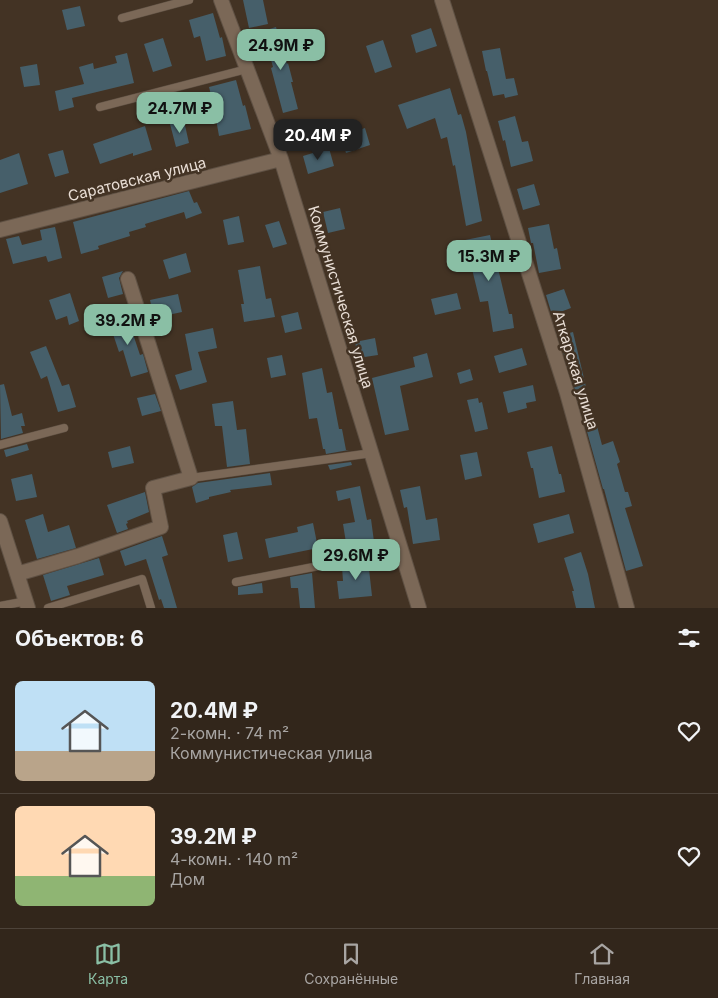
<!DOCTYPE html>
<html lang="ru">
<meta charset="utf-8">
<style>
body{margin:0;font-family:Inter,sans-serif;background:#3a2e24;color:#f1f3f6;height:100vh;display:flex;flex-direction:column;font-size:19px;white-space:nowrap}
*{box-sizing:border-box;margin:0}
p{font-size:16px;color:#a8a5a3}
.icon{flex:none;width:28px;height:28px;fill:none;stroke:currentColor;stroke-width:2;stroke-linecap:round;stroke-linejoin:round}
.map{position:relative;height:608px;overflow:hidden}
.panel{display:flex;flex-direction:column;background:#32261b;flex:1}
.panel>*{flex:none}
.price{position:absolute;translate:-50% -42px;padding:0 11px;border-radius:10px;background:#8abfa5;color:#111;font-size:16px;line-height:32px;filter:drop-shadow(0 1px 2px #0008)}
.price::after{content:'';position:absolute;left:50%;top:30px;width:15px;height:11px;margin-left:-8px;background:inherit;clip-path:polygon(0 0,100% 0,50% 100%)}
.price.on{background:#222;color:#fff}
ul{padding:0;list-style:none}
li{display:flex;align-items:center;gap:15px;height:125px;padding:0 15px}
li+li{border-top:1px solid #4d433a}
li span{display:grid;place-items:center;flex:none;width:140px;height:100px;border-radius:8px;color:#555}
li>.icon{margin-inline-start:auto}
span .icon{width:60px;height:60px;fill:#fffc;stroke-width:1}
li b{font-size:21px}
h2{display:flex;justify-content:space-between;align-items:center;height:60px;padding:0 15px;font-size:21px}
.dock{display:flex;justify-content:space-around;align-items:center;height:70px;border-top:1px solid #4d433a;background:#32261b;font-size:14px;color:#a8a5a3}
.dock a{display:grid;justify-items:center;gap:2px}
.dock .on{color:#8abfa5}
.map>svg:first-child{display:block}
</style>
<div class="map">
<svg width="718" height="608" viewBox="0 0 718 608">
<rect width="100%" height="100%" fill="#433324"/>
<path fill="#465f6a" d="M 243,0 L 263,0 L 268,24 L 249,28 Z
M 80,6 L 85,26 L 67,30 L 62,10 Z
M 213,13 L 220,38 L 222,37 L 226,56 L 206,61 L 200,36 L 194,38 L 189,20 Z
M 276,27 L 287,64 L 288,63 L 293,82 L 291,82 L 298,109 L 283,113 L 271,68 L 273,67 L 263,31 Z
M 431,28 L 437,46 L 416,53 L 411,35 Z
M 163,38 L 172,66 L 153,72 L 144,44 Z
M 383,40 L 392,67 L 375,73 L 366,46 Z
M 500,48 L 506,79 L 514,78 L 518,95 L 505,98 L 504,94 L 493,96 L 487,71 L 486,71 L 482,51 Z
M 127,53 L 134,83 L 72,98 L 74,107 L 59,111 L 55,91 L 84,84 L 79,67 L 93,63 L 94,69 L 117,63 L 115,56 Z
M 37,64 L 40,85 L 24,87 L 20,67 Z
M 236,80 L 243,106 L 245,105 L 251,129 L 219,136 L 216,119 L 217,119 L 209,87 Z
M 450,88 L 458,115 L 461,114 L 466,132 L 482,221 L 466,226 L 455,165 L 453,166 L 447,137 L 441,139 L 435,118 L 407,129 L 398,105 Z
M 515,116 L 522,142 L 528,141 L 533,161 L 511,167 L 505,140 L 503,141 L 498,121 Z
M 184,121 L 189,143 L 176,147 L 170,124 Z
M 145,126 L 152,150 L 133,156 L 133,153 L 100,164 L 93,144 Z
M 365,128 L 370,145 L 346,153 L 341,136 Z
M 329,148 L 334,166 L 308,174 L 303,156 Z
M 63,150 L 69,173 L 55,177 L 48,154 Z
M 19,153 L 28,184 L 0,193 L 0,160 Z
M 534,184 L 540,205 L 523,210 L 517,189 Z
M 189,191 L 194,203 L 197,202 L 202,213 L 186,219 L 184,212 L 145,224 L 146,227 L 129,232 L 130,236 L 98,246 L 99,249 L 81,254 L 73,222 Z
M 340,208 L 345,229 L 328,233 L 323,212 Z
M 239,216 L 244,242 L 228,245 L 223,220 Z
M 279,221 L 287,244 L 273,248 L 265,225 Z
M 549,224 L 554,249 L 557,248 L 561,269 L 539,273 L 533,243 L 531,243 L 528,228 Z
M 55,227 L 62,258 L 48,262 L 46,256 L 13,264 L 6,239 L 19,236 L 22,245 L 42,240 L 40,230 Z
M 490,235 L 509,314 L 512,314 L 514,328 L 493,332 L 488,301 L 480,302 L 465,240 Z
M 186,253 L 191,272 L 169,279 L 163,260 Z
M 260,266 L 266,299 L 271,298 L 275,317 L 244,322 L 241,304 L 244,304 L 238,270 Z
M 123,271 L 119,278 L 123,294 L 108,298 L 102,277 Z
M 564,289 L 571,308 L 552,315 L 546,295 Z
M 70,293 L 79,321 L 69,325 L 67,316 L 56,320 L 49,300 Z
M 457,293 L 461,309 L 435,315 L 431,299 Z
M 178,294 L 182,312 L 154,318 L 150,300 Z
M 298,312 L 302,329 L 285,333 L 281,316 Z
M 127,316 L 140,355 L 143,354 L 148,372 L 131,377 L 123,350 L 119,352 L 109,322 Z
M 213,328 L 217,348 L 198,352 L 207,382 L 180,390 L 175,375 L 192,370 L 185,334 Z
M 573,332 L 586,387 L 575,390 L 558,336 Z
M 375,338 L 378,355 L 358,358 L 355,342 Z
M 46,346 L 62,386 L 69,384 L 76,407 L 58,412 L 47,376 L 41,379 L 30,352 Z
M 522,348 L 527,365 L 499,373 L 494,356 Z
M 427,353 L 433,377 L 400,386 L 409,430 L 385,435 L 372,378 L 415,367 L 413,357 Z
M 282,355 L 286,375 L 271,378 L 267,358 Z
M 322,368 L 327,393 L 332,392 L 339,429 L 342,429 L 346,450 L 349,450 L 326,454 L 325,449 L 323,449 L 317,418 L 309,419 L 302,373 Z
M 470,369 L 473,380 L 460,384 L 457,373 Z
M 4,384 L 12,416 L 22,413 L 25,426 L 21,426 L 23,433 L 1,439 L 0,385 Z
M 533,385 L 536,401 L 526,403 L 527,408 L 508,413 L 503,392 Z
M 155,394 L 161,411 L 142,416 L 137,398 Z
M 478,398 L 479,403 L 482,402 L 488,429 L 475,432 L 467,400 Z
M 233,401 L 237,430 L 246,429 L 250,464 L 227,467 L 222,426 L 215,426 L 212,404 Z
M 592,407 L 602,445 L 613,441 L 620,462 L 617,464 L 625,492 L 628,492 L 632,506 L 625,508 L 643,566 L 626,571 L 604,489 L 603,489 L 581,410 Z
M 27,444 L 29,450 L 6,457 L 4,450 Z
M 130,446 L 134,463 L 112,468 L 108,452 Z
M 552,446 L 559,474 L 561,474 L 565,492 L 539,498 L 533,468 L 531,468 L 527,452 Z
M 477,452 L 482,476 L 465,480 L 460,455 Z
M 351,462 L 352,465 L 330,470 L 328,465 Z
M 270,473 L 272,485 L 230,490 L 231,492 L 209,497 L 209,499 L 196,503 L 192,487 L 198,483 Z
M 32,474 L 37,497 L 16,501 L 11,479 Z
M 360,486 L 367,520 L 371,519 L 375,549 L 348,555 L 343,524 L 355,522 L 350,498 L 338,501 L 336,491 Z
M 420,486 L 426,520 L 437,518 L 440,540 L 413,544 L 407,507 L 404,508 L 400,490 Z
M 145,492 L 149,512 L 127,521 L 128,523 L 126,524 L 128,529 L 117,533 L 107,505 Z
M 43,514 L 48,532 L 69,525 L 76,548 L 37,559 L 25,520 Z
M 569,514 L 574,533 L 538,543 L 533,524 Z
M 313,523 L 318,548 L 269,558 L 265,539 L 298,532 L 297,527 Z
M 237,532 L 243,559 L 228,562 L 223,535 Z
M 162,536 L 168,555 L 162,557 L 177,608 L 164,608 L 161,599 L 159,600 L 146,559 L 125,566 L 120,551 Z
M 581,552 L 588,574 L 595,608 L 576,608 L 572,591 L 574,591 L 564,558 Z
M 99,558 L 104,575 L 67,586 L 70,595 L 51,601 L 43,575 Z
M 376,561 L 377,568 L 369,569 L 372,596 L 339,599 L 337,581 L 343,581 L 342,567 Z
M 312,573 L 315,608 L 300,608 L 298,588 L 291,588 L 290,577 Z
M 262,583 L 263,593 L 238,595 L 238,587 Z"/>
<g fill="none" stroke-linecap="round" stroke-linejoin="round">
<defs>
<path id="service" d="M 122,18 L 189,0
M 100,107 L 247,69
M 0,445 L 64,428
M 191,478 L 372,453
M 236,582 L 401,550
M 0,606 L 27,601
M 48,608 L 142,579 L 151,608"/>
<path id="minor" d="M 221,0 L 281,159 L 419,608
M 442,0 L 567,393 L 627,608
M 0,230 L 281,159
M 0,521 L 28,608
M 17,574 L 78,556 L 161,527 L 153,488 L 191,478 L 128,279"/>
</defs>
<use href="#service" stroke="#5f5144" stroke-width="9"/>
<use href="#minor" stroke="#5f5144" stroke-width="16"/>
<use href="#service" stroke="#7b6857" stroke-width="8"/>
<use href="#minor" stroke="#7b6857" stroke-width="14"/>
</g>
<g text-anchor="middle" dominant-baseline="central" stroke-width="5" stroke-linejoin="round" paint-order="stroke">
<g font-size="15" fill="#e9ded5" stroke="#433324">
<text transform="translate(137 179) rotate(-14)">Саратовская улица</text>
<text transform="translate(341 297) rotate(73)">Коммунистическая улица</text>
<text transform="translate(576 370) rotate(73)">Аткарская улица</text>
</g>
</g>
</svg>
<b class="price" style="left:281px;top:71px">24.9M ₽</b>
<b class="price" style="left:180px;top:134px">24.7M ₽</b>
<b class="price on" style="left:318px;top:161px">20.4M ₽</b>
<b class="price" style="left:489px;top:282px">15.3M ₽</b>
<b class="price" style="left:128px;top:346px">39.2M ₽</b>
<b class="price" style="left:356px;top:581px">29.6M ₽</b>
</div>
<section class="panel">
<h2>Объектов: 6<svg class="icon" aria-label="filters" viewBox="0 0 24 24"><path d="M4 7h16M4 17h16"/><circle cx="9" cy="7" r="2"/><circle cx="15" cy="17" r="2"/></svg></h2>
<ul>
<li><span style="background:linear-gradient(#bfe0f5 70%,#b9a48a 0)"><svg class="icon" aria-label="home" viewBox="0 0 24 24"><path d="M3 11l9-7 9 7M6 9v11h12V9"/></svg></span><div><b>20.4M ₽</b><p>2-комн. · 74 m²</p><p>Коммунистическая улица</p></div><svg class="icon" aria-label="heart" viewBox="0 0 24 24"><path d="M12 20l-8-8c-3-5 5-10 8-4 3-6 11-1 8 4z"/></svg></li>
<li><span style="background:linear-gradient(#ffd9b3 70%,#8fb573 0)"><svg class="icon" aria-label="home" viewBox="0 0 24 24"><path d="M3 11l9-7 9 7M6 9v11h12V9"/></svg></span><div><b>39.2M ₽</b><p>4-комн. · 140 m²</p><p>Дом</p></div><svg class="icon" aria-label="heart" viewBox="0 0 24 24"><path d="M12 20l-8-8c-3-5 5-10 8-4 3-6 11-1 8 4z"/></svg></li>
</ul>
</section>
<nav class="dock">
<a class="on"><svg class="icon" aria-label="map" viewBox="0 0 24 24"><path d="M3 6l6-2 6 2 6-2v14l-6 2-6-2-6 2zM9 4v14M15 6v14"/></svg>Карта</a>
<a><svg class="icon" aria-label="saved" viewBox="0 0 24 24"><path d="M7 4h10v16l-5-4-5 4z"/></svg>Сохранённые</a>
<a><svg class="icon" aria-label="home" viewBox="0 0 24 24"><path d="M3 11l9-7 9 7M6 9v11h12V9"/></svg>Главная</a>
</nav>
